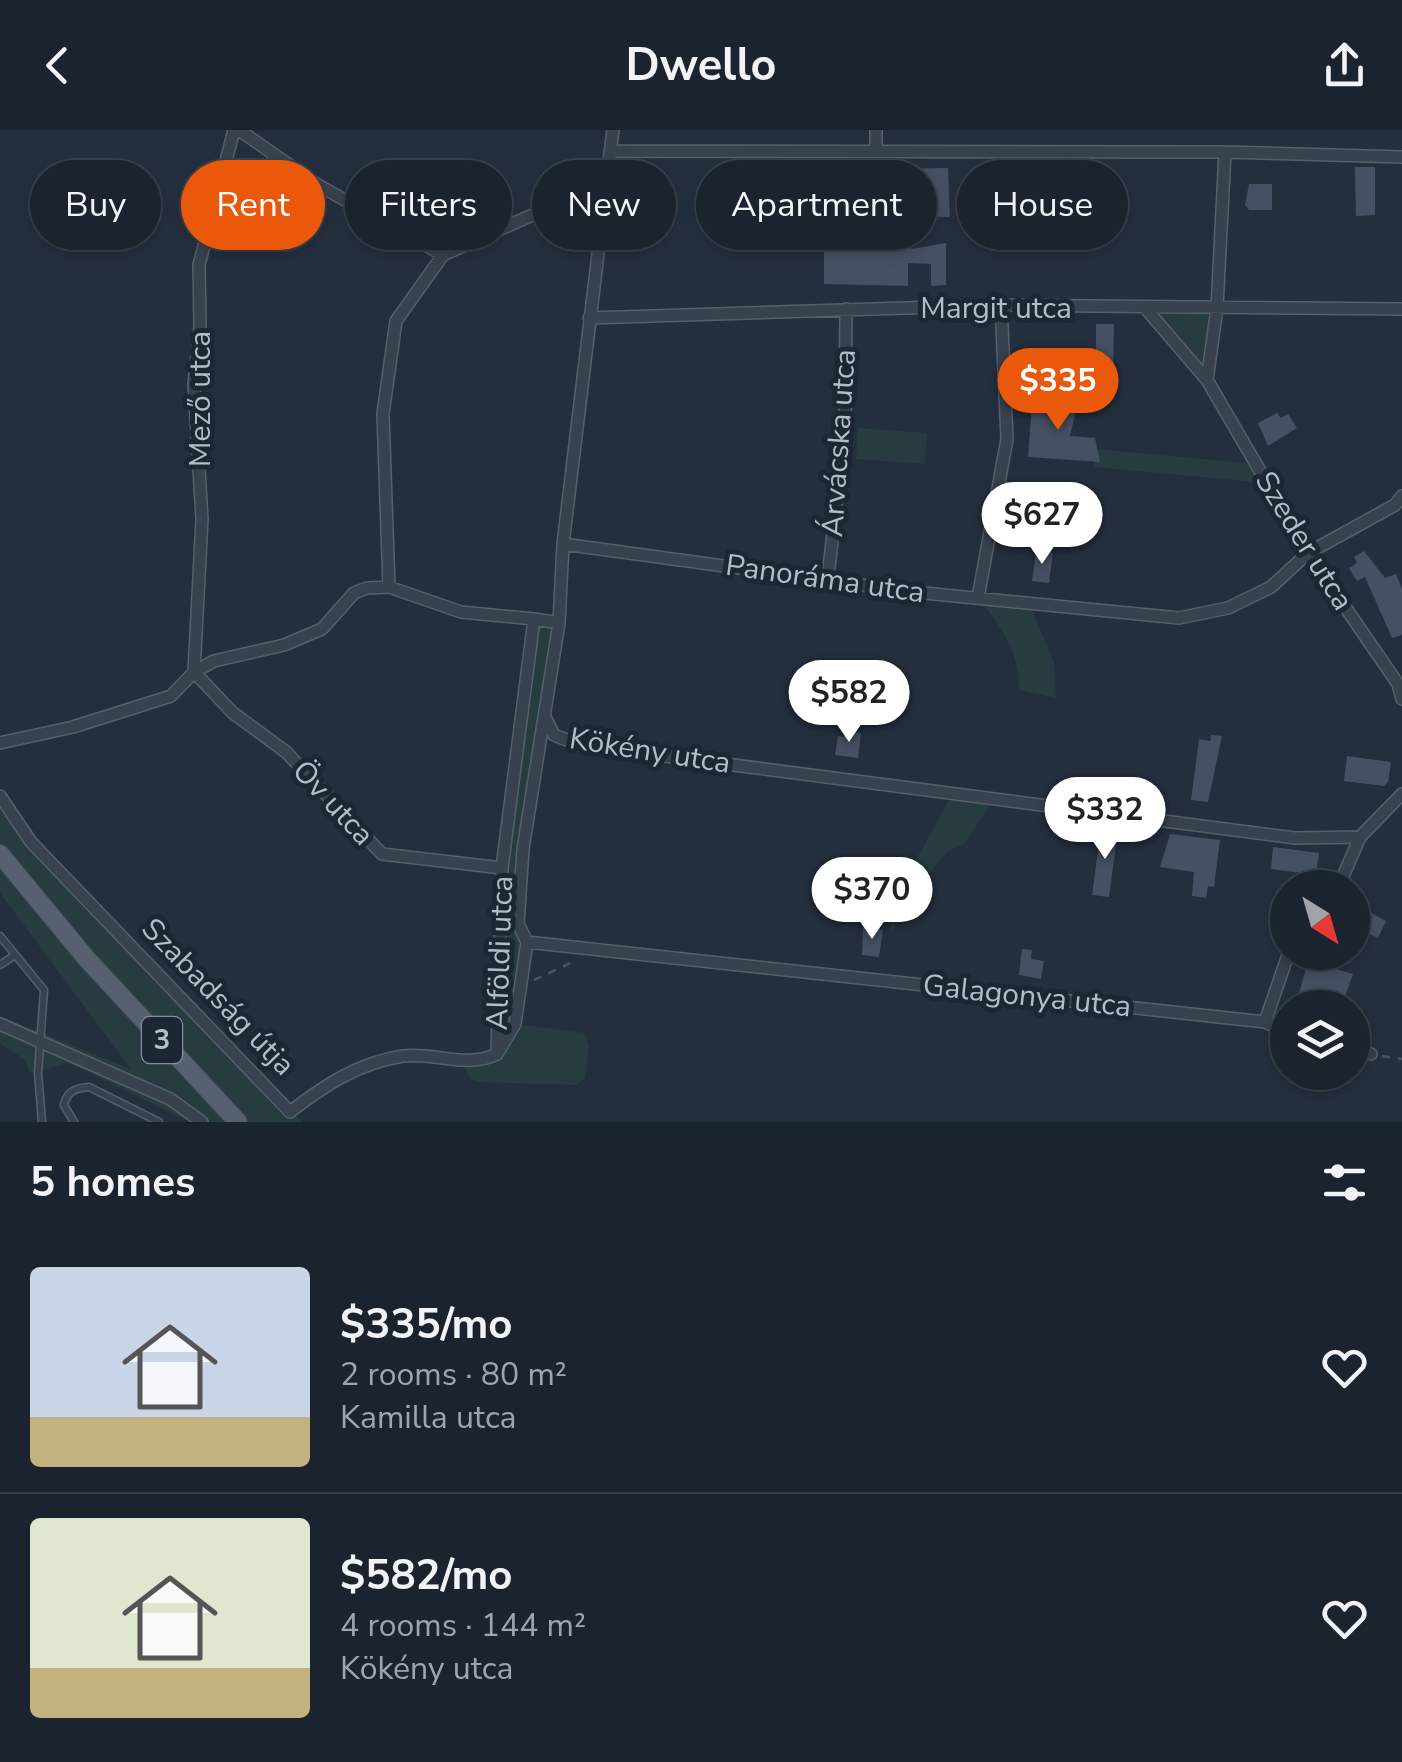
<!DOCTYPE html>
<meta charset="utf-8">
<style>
body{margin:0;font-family:"Nunito Sans",sans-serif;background:#242b36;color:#f1f3f6;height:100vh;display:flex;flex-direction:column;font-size:38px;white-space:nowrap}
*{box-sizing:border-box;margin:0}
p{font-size:32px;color:#a0a4aa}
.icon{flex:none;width:55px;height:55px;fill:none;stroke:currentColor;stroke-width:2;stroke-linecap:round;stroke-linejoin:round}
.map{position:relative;height:992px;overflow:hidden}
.panel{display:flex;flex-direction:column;background:#1b232e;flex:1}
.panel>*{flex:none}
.hud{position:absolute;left:30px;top:30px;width:1342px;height:90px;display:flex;gap:20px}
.needle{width:65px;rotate:143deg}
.tools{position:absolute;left:1270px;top:740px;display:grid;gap:20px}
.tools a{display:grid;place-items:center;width:100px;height:100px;border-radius:50%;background:#1b232e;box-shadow:0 5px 15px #0003,0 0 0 2px #39404a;font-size:50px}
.price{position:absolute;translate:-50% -85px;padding:0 22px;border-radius:35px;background:#fff;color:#222;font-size:32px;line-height:65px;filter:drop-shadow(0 2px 5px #0008)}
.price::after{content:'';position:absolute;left:50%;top:60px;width:30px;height:22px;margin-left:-15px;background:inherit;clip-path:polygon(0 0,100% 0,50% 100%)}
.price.selected{background:#ea580c;color:#fff}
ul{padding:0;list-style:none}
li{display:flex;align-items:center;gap:30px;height:250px;padding:0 30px}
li+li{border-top:2px solid #39404a}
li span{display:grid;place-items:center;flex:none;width:280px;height:200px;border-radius:10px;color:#555}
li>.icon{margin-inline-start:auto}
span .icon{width:120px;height:120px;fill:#fffc;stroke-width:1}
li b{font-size:42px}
h2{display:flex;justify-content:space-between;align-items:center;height:120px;padding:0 30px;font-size:42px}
.pill{padding:0 35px;border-radius:45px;background:#1b232e;box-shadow:0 5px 15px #0003,0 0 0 2px #39404a;font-size:35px;line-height:90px}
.pill.selected{background:#ea580c;color:#fff}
header{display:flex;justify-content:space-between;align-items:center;height:130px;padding:0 30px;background:#1b232e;font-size:45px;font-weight:700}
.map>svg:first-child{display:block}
</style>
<header><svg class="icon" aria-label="back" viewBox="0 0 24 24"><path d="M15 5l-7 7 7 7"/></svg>Dwello<svg class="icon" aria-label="share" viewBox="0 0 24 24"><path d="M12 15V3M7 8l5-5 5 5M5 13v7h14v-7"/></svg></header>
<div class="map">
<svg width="1402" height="992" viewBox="0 0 1402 992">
<rect width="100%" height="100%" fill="#242f3e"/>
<path fill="#263c3f" d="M 1217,178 L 1207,250 L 1147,180 Z
M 858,298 L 927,303 L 925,334 L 856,329 Z
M 1096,319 L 1256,334 L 1267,353 L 1094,337 Z
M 978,468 L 1029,473 L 1054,532 L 1056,568 L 1019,560 C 1019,520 1003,499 978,468 Z
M 534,489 L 559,493 L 518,793 L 527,812 L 516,894 L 585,903 L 589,917 L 585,948 L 577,955 L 479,952 L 470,949 L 462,930 L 497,923 L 502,738 Z
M 953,663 L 994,669 L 964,714 L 948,721 L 934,737 L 891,803 L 894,770 Z
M 0,666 L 31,712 L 303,992 L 189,992 L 69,933 L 29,943 L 26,931 L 0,913 L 0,886 L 131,939 L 0,763 Z"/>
<path fill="#455162" d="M 1355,37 L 1375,37 L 1375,85 L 1356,86 Z
M 834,38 L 849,38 L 849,46 L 869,46 L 869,39 L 948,38 L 950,87 L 833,85 Z
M 1034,38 L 1051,38 L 1050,89 L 1027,88 L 1027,75 L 1033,76 Z
M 1249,54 L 1272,54 L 1272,80 L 1249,80 L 1245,75 Z
M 911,108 L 911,119 L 946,113 L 946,155 L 931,156 L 931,134 L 908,133 L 908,156 L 824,154 L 824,113 L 890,113 L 890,109 Z
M 1096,194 L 1114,194 L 1113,241 L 1084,242 L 1084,225 L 1096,224 Z
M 1040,266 L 1078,271 L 1070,306 L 1095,308 L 1100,332 L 1028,327 L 1032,275 L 1039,275 Z
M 1277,283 L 1281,288 L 1288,284 L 1297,298 L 1268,316 L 1258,293 Z
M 1034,370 L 1061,374 L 1061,378 L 1067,379 L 1065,391 L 1059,394 L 1020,386 L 1022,371 Z
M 1036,421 L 1053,423 L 1049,453 L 1032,451 Z
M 1364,421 L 1385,448 L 1396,444 L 1402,459 L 1402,505 L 1392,508 L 1365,447 L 1357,451 L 1349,438 L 1357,433 L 1354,427 Z
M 844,601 L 861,603 L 858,628 L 835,625 L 838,606 L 844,607 Z
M 1211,605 L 1222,606 L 1208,672 L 1191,670 L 1199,609 L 1210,611 Z
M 1347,626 L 1391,632 L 1388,652 L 1384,656 L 1344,651 Z
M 1101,698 L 1118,699 L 1109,767 L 1092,765 Z
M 1170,704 L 1220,710 L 1214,757 L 1208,756 L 1206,768 L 1192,766 L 1194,742 L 1160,737 Z
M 1273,717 L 1319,723 L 1316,745 L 1271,739 Z
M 1352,772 L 1386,791 L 1378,808 L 1352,796 Z
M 863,797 L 883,800 L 879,827 L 862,825 Z
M 1022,819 L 1032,820 L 1031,829 L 1044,831 L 1041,849 L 1019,845 Z
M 1308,831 L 1353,844 L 1341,878 L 1295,878 Z"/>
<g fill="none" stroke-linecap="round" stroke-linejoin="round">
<defs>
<path id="service" d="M 0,806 L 44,860 L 38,943 L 42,992
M 0,835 L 15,825
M 74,992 L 64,975 C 67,961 76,958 89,957 L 159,992"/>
<path id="minor" d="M 234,0 L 199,135 L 200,196 L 194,254 L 202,389 L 194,542 L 233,583 L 286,622 L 382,724 L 502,738
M 239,0 L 318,55 L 443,125 L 539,82 L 604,65
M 876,0 L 876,21
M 610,21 L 1225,22 L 1402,27
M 1225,22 L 1217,178 L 1207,250 L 1308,423 L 1398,554 L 1402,569
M 1147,180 L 1207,250
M 589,188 L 1001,175 L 1402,179
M 563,414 L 914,462 L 1179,488 L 1228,478 L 1271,457 L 1308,423 L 1395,375 L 1402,366
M 828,447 L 845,297 L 846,179
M 389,457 L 383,284 L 396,191 L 443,125
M 978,468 L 1007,309 L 1001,175
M 546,589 L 554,605 L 580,615 L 1295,708 L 1360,707
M 0,613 L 73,597 L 171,566 L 194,542 L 214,531 L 284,515 L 322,499 L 354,463 L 367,458 L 389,457 L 461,482 L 534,489
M 0,666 L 31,712 L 290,982 C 325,955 358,933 403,926 C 434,922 467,939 497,924
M 1338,758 L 1360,707 L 1402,664
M 527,812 L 1265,892 L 1288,903
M 1265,892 L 1289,822
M 0,894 L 170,969 L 202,992
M 497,919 L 502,738 L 534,489 L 559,493
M 1352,920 L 1371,924
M 497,924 L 515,894 L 527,812 L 518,794 L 523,719 L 559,493 L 563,414 L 613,0"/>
<path id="primary" d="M 0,724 L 86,828 L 238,992"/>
</defs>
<use href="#service" stroke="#565f6c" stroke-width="9"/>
<use href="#minor" stroke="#565f6c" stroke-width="14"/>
<use href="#primary" stroke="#414a57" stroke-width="20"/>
<path stroke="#44595c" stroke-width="2.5" stroke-dasharray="8 8" stroke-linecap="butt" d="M 534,850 L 577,830
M 1382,926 L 1402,929"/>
<use href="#service" stroke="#38414e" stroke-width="6"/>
<use href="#minor" stroke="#38414e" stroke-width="11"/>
<use href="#primary" stroke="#56606e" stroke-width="18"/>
</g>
<g text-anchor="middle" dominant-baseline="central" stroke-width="10" stroke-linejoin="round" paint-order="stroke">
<rect fill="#1d2633" stroke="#878f9c" stroke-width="2.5" x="142" y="887" width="40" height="46" rx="8"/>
<g font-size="28" font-weight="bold" fill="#b4bcc9">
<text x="162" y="910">3</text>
</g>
<g font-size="30" fill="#b4bcc9" stroke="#1d2633">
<text x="996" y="178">Margit utca</text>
<text transform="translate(200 269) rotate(-90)">Mező utca</text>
<text transform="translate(839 313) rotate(-86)">Árvácska utca</text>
<text transform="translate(1304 411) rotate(58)">Szeder utca</text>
<text transform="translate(825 449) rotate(8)">Panoráma utca</text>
<text transform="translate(650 621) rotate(9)">Kökény utca</text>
<text transform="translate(333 673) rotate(47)">Öv utca</text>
<text transform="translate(500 823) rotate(-88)">Alföldi utca</text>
<text transform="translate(1027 866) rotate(6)">Galagonya utca</text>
<text transform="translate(218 867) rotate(46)">Szabadság útja</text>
</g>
</g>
</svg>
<div class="tools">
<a><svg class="needle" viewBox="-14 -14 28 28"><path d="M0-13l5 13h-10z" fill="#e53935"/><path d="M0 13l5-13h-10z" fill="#a0a4aa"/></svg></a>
<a><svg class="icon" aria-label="layers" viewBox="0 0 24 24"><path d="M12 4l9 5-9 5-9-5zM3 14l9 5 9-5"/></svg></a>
</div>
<b class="price selected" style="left:1058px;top:303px">$335</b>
<b class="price" style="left:1042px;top:437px">$627</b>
<b class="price" style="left:849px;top:615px">$582</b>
<b class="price" style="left:1105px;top:732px">$332</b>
<b class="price" style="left:872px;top:812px">$370</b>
<div class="hud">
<a class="pill">Buy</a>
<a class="pill selected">Rent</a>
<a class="pill">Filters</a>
<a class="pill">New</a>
<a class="pill">Apartment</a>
<a class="pill">House</a>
</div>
</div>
<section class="panel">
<h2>5 homes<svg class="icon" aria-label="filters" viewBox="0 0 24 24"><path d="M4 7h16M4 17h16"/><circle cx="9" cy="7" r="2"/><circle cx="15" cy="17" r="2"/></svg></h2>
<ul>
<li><span style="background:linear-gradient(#c9d6e8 75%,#c2b280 0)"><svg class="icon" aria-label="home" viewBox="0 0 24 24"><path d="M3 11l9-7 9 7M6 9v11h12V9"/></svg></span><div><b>$335/mo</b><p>2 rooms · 80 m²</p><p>Kamilla utca</p></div><svg class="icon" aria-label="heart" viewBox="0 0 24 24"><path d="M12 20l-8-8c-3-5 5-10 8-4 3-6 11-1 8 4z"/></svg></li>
<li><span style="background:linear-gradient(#dfe7d0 75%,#c2b280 0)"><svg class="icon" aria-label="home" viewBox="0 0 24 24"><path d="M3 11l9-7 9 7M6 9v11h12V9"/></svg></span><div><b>$582/mo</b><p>4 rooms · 144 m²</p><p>Kökény utca</p></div><svg class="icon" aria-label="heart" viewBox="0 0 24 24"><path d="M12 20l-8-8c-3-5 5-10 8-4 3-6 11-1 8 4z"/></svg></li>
</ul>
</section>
